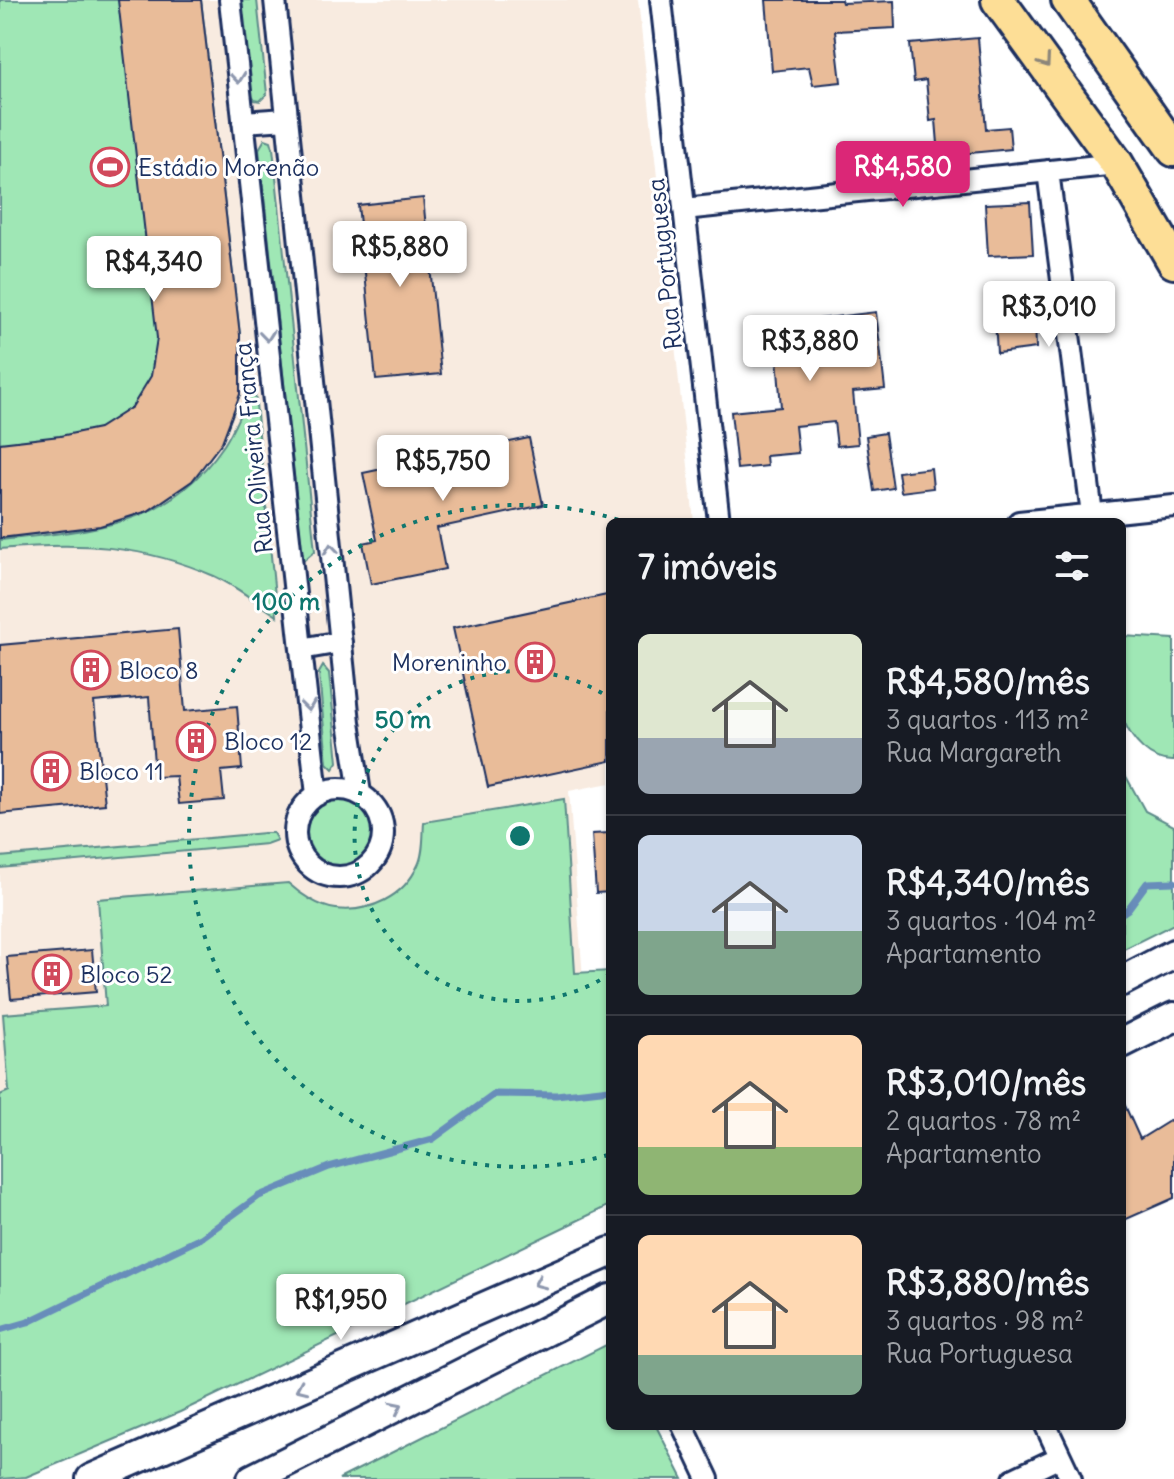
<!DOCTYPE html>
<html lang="pt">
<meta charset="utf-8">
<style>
body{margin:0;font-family:Delius,sans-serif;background:#20242c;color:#f1f3f6;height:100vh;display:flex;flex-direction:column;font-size:30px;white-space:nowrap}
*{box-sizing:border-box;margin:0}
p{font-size:26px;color:#9ea1a6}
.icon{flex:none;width:44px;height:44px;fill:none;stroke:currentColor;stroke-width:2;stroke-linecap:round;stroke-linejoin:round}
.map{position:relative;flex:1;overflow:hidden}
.details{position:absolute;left:606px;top:518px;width:520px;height:912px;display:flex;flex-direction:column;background:#171b24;border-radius:12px;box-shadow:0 2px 6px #0004}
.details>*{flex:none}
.price{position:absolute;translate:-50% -68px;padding:0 18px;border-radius:8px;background:#fff;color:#222;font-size:26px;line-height:52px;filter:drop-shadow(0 2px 4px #0008)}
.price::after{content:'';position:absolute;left:50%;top:48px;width:24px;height:18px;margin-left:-12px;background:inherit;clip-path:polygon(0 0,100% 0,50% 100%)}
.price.on{background:#db2777;color:#fff}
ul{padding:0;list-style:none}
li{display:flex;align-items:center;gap:24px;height:200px;padding:0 32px}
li+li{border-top:2px solid #363941}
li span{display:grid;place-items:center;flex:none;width:224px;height:160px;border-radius:12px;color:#555}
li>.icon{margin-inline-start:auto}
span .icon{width:96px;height:96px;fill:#fffc;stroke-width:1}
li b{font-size:34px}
h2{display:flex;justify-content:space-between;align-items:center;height:96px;padding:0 32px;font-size:34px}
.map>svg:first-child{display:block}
</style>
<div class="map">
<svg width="1174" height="1479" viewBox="0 0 1174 1479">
<rect width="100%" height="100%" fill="#fff"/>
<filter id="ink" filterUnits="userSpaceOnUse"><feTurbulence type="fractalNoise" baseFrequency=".0125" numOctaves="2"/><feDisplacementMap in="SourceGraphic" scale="16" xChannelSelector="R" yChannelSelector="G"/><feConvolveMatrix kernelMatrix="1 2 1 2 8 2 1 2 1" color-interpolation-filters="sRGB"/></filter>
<g filter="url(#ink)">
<path fill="#f8ebe0" d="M 0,0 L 638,0 L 694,522 L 610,522 L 610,783 L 569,791 L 586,1019 L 610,1205 L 180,1412 L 20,1479 L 0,1479 Z"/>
<path fill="#9fe7b5" stroke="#5d8b8a" stroke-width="2" d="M 0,0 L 201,0 L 240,335 L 240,394 L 222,442 L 192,481 L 148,511 L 100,526 L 0,538 Z
M 241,0 L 257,0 L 267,94 L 260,101 L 255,100 L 251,95 Z
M 265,139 L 271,141 L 273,148 L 315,551 L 303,561 L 259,149 Z
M 254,384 L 277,616 C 257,603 236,586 214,576 C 141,544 78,542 0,549 L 0,540 C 93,529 166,530 224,445 C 236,427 244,403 254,384 Z
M 1122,636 L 1174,639 L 1174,761 C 1150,762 1132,741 1123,719 C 1118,705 1122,655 1122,636 Z
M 323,666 L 329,673 L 338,762 L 333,769 L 327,763 L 319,673 Z
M 1122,769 L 1145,811 L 1174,826 L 1174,924 L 1122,950 Z
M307 832a33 33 0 1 1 66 0a33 33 0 1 1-66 0Z
M 564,799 L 575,973 L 610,971 L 610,1205 L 180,1412 L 26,1477 L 0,1479 L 0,1095 L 9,1091 L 3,1014 L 106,1006 L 98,899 L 288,883 C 300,894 319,907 336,909 C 369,913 404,897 418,865 C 424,854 423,835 424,822 Z
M 264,833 L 273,833 L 277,840 L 266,844 L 0,868 L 0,857 Z
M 610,1343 L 610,1426 L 656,1426 L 683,1479 L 339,1479 Z"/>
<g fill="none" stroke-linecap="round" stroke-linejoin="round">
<path stroke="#688dba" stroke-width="7" d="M 1122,913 L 1128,909 L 1147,883 L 1174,882
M 0,1330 L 28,1322 L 201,1238 L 259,1196 L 329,1167 L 433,1139 L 495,1094 L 556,1095 L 610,1089"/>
</g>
<path fill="#e9bc99" stroke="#1b2f5e" stroke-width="2" d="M 118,0 L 201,0 L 240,335 L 240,394 L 222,442 L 192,481 L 148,511 L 100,526 L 0,538 L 0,443 L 60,436 L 99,428 L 132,407 L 151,376 L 157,338 Z
M 766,0 L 841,0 L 842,3 L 894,1 L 895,28 L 835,31 L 841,82 L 813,85 L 809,67 L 772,71 Z
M 978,38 L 986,129 L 1009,127 L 1011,149 L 939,156 L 936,120 L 930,121 L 926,80 L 914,82 L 910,44 Z
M 423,198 L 441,374 L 376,380 L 358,205 Z
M 1030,202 L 1033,254 L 988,256 L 985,204 Z
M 876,312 L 885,389 L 853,392 L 858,444 L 837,446 L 834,422 L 795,426 L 798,453 L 766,456 L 767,466 L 737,469 L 731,412 L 781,407 L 777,358 L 755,361 L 750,327 Z
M 1035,317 L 1036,348 L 997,353 L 995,320 Z
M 885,433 L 893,488 L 874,491 L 866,436 Z
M 529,438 L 543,505 L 437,528 L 445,569 L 371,584 L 363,543 L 377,540 L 363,473 Z
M 931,468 L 933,488 L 901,492 L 898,472 Z
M 607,595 L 610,610 L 610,761 L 488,787 L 453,628 Z
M 178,629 L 185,711 L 237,706 L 242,769 L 221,771 L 224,800 L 179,804 L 176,776 L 155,777 L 149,697 L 94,702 L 105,804 L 0,814 L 0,645 Z
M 610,833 L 610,892 L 596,893 L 592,834 Z
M 92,950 L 96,992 L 11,999 L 7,957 Z
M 1122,1099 L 1140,1139 L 1174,1118 L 1174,1198 L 1122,1221 Z"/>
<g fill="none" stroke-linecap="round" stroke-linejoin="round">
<defs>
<path id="street" d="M 230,0 L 317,795
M 275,0 L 349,722 L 360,793
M 661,0 L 719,522
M 243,122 L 286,119
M 1048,171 L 1093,522
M 684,209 L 1117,164
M 1019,522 L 1174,506
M 301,649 L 341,642
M295 833a44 44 0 1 1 88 0a44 44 0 1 1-88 0Z
M 683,1426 L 708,1479
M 1046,1426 L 1071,1479
M 1014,1479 L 1060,1457"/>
<path id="secondary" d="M 1122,981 L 1174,954
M 1122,1043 L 1174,1017
M 91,1479 L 610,1252
M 252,1479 L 610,1299"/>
<path id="primary" d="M 998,0 L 1117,164 L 1174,262
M 1068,0 L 1174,150"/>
</defs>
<use href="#street" stroke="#1b2f5e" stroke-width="26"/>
<use href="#secondary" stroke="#1b2f5e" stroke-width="34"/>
<use href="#primary" stroke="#1b2f5e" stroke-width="38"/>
<use href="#street" stroke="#fff" stroke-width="20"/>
<use href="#secondary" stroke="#fff" stroke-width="28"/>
<use href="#primary" stroke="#fdde96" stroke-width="32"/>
</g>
<defs><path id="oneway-chevron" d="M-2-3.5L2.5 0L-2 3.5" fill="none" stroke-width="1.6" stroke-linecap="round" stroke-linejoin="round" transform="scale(2)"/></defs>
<use stroke="#8c867a" href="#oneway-chevron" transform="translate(1045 62) rotate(55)"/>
<g stroke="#8d97ae">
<use href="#oneway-chevron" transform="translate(238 78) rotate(84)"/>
<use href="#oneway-chevron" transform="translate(267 336) rotate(84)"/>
<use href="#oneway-chevron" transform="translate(331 549) rotate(-96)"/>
<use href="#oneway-chevron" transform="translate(308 706) rotate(83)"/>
<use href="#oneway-chevron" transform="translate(539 1283) rotate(156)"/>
<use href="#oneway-chevron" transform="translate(301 1388) rotate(156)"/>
<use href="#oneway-chevron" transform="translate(397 1407) rotate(-26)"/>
</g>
</g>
<g fill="none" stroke="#0f766e" stroke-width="4" stroke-dasharray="4 8">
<path d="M610 974A165 165 0 1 1 610 698"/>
<path d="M608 1155A331 331 0 1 1 622 521"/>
</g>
<defs>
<symbol id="stadium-ring" viewBox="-11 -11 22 22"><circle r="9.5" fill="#fff" stroke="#d1495b" stroke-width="1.5"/><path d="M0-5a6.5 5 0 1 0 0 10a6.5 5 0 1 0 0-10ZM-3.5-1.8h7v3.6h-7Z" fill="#d1495b"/></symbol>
<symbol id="building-ring" viewBox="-11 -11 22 22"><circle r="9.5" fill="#fff" stroke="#d1495b" stroke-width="1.5"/><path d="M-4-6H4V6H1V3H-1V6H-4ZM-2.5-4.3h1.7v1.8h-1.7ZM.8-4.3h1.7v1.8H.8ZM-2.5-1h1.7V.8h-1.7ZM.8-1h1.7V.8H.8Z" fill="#d1495b"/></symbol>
</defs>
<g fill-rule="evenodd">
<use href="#stadium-ring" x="88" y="145" width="44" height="44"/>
<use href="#building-ring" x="513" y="640" width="44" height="44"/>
<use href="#building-ring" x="69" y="648" width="44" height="44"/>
<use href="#building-ring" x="174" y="719" width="44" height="44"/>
<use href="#building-ring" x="29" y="749" width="44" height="44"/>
<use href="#building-ring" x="30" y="952" width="44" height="44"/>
</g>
<g text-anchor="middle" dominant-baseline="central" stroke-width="6" stroke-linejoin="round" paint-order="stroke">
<g font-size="24" fill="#1b2f5e" stroke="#fff" text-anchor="start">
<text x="138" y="167">Estádio Morenão</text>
<text x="507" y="662" text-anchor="end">Moreninho</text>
<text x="119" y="670">Bloco 8</text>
<text x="224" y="741">Bloco 12</text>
<text x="79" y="771">Bloco 11</text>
<text x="80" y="974">Bloco 52</text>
</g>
<g font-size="24" fill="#1b2f5e" stroke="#fff">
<text transform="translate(664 264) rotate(-96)">Rua Portuguesa</text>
<text transform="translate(253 448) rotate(-96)">Rua Oliveira França</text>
</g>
</g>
<circle cx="520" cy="836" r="12" fill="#0f766e" stroke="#fff" stroke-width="4"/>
<g font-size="24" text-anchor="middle" font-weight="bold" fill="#0f766e" stroke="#fff" stroke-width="6" stroke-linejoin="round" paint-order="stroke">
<text x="286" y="610">100 m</text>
<text x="403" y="728">50 m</text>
</g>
</svg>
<b class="price on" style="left:903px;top:209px">R$4,580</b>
<b class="price" style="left:400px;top:289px">R$5,880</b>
<b class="price" style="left:154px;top:304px">R$4,340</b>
<b class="price" style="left:1049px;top:349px">R$3,010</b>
<b class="price" style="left:810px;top:383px">R$3,880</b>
<b class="price" style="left:443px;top:503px">R$5,750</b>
<b class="price" style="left:341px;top:1342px">R$1,950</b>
<section class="details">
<h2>7 imóveis<svg class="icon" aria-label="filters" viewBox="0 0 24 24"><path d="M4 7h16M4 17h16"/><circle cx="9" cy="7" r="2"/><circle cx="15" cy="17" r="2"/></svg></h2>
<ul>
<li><span style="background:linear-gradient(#dfe7d0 65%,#9aa5b1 0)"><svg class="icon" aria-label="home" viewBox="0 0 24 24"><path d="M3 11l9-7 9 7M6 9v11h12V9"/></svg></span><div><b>R$4,580/mês</b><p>3 quartos · 113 m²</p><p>Rua Margareth</p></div></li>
<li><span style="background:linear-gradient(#c9d6e8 60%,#7fa58c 0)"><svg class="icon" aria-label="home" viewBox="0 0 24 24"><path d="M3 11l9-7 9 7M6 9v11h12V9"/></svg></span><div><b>R$4,340/mês</b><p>3 quartos · 104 m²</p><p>Apartamento</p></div></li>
<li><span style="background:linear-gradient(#ffd9b3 70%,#8fb573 0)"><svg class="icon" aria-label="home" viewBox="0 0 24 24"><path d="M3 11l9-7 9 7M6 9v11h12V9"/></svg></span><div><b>R$3,010/mês</b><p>2 quartos · 78 m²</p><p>Apartamento</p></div></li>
<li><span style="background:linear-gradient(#ffd9b3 75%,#7fa58c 0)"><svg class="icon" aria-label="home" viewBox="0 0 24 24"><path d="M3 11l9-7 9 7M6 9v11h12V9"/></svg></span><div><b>R$3,880/mês</b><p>3 quartos · 98 m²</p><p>Rua Portuguesa</p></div></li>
</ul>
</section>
</div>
